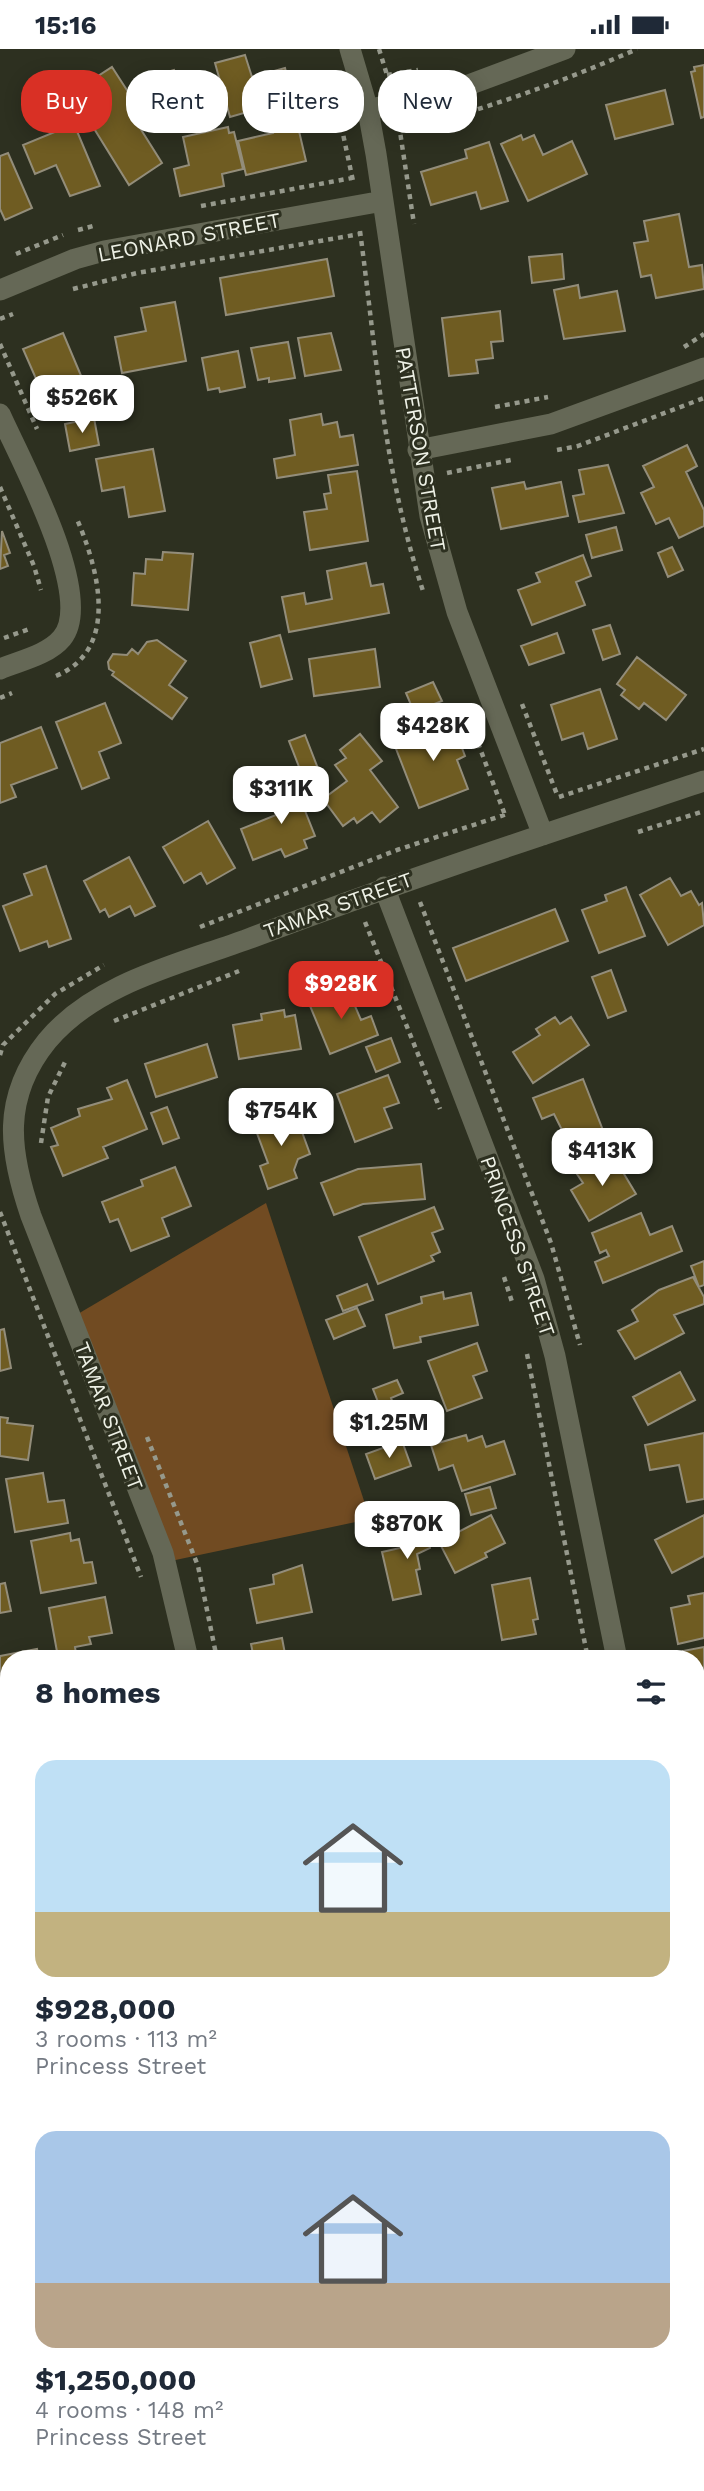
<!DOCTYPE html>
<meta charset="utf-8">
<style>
body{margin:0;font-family:"Work Sans",sans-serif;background:#f2f2f3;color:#1f2937;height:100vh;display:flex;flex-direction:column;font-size:26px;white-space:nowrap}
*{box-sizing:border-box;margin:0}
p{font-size:23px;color:#747a83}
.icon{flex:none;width:38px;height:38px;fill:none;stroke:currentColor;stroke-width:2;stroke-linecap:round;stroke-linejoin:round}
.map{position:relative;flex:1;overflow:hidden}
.drawer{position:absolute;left:0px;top:1601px;width:705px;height:842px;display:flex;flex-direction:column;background:#fff;border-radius:28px 28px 0 0;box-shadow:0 4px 18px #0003}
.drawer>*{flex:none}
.top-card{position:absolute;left:21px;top:21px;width:663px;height:63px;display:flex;gap:14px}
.price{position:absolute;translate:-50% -60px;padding:0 16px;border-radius:14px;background:#fff;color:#222;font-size:23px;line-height:46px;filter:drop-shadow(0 2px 4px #0008)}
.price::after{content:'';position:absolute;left:50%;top:42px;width:21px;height:16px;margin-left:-10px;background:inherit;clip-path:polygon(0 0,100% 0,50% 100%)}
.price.current{background:#d93025;color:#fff}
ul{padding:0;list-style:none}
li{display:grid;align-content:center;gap:14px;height:371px;padding:0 35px}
li span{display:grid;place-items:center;height:217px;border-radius:21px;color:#555}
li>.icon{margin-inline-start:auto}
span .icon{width:126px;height:126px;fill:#fffc;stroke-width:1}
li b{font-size:30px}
h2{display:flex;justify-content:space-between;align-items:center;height:84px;padding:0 35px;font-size:30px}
.tag{padding:0 24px;border-radius:28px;background:#fff;box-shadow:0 4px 18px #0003;font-size:24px;line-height:63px}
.tag.current{background:#d93025;color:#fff}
.status{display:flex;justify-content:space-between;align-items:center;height:49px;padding:0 35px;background:#fff;direction:ltr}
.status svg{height:19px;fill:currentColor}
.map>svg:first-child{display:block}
</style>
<div class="status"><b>15:16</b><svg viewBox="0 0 49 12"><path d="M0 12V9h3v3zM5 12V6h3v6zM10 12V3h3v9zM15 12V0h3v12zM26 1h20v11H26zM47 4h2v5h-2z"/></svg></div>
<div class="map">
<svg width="704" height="2442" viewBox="0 0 704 2442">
<rect width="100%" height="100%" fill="#2d3020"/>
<path fill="#714b22" d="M 266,1154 L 370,1470 L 166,1513 L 71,1269 Z"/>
<path fill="#6f5c22" stroke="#938d7a" stroke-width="2" d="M 245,6 L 252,28 L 285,19 L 293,50 L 230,68 L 215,14 Z
M 704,16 L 704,68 L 701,69 L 691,23 L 695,22 L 694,18 Z
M 112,18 L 143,66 L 135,71 L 162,114 L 129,136 L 72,44 Z
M 174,21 L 181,43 L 154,51 L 147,29 Z
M 665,41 L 673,75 L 615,90 L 606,56 Z
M 295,65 L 306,112 L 246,126 L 238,92 L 273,84 L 270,71 Z
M 74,75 L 100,137 L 70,147 L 56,116 L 35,125 L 23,96 Z
M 228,78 L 229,84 L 234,83 L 243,120 L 222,125 L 224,137 L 180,147 L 174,120 L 189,116 L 183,88 Z
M 521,86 L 523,91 L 534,86 L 543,106 L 572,92 L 587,125 L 528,152 L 501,95 Z
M 489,93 L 508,152 L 481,160 L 476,143 L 431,156 L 421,123 L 467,109 L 465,101 Z
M 8,104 L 32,159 L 5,171 L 0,160 L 0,107 Z
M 679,165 L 689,218 L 702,216 L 704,240 L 656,249 L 651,226 L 641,228 L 634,194 L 648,192 L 644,172 Z
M 562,205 L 564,230 L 532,234 L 529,208 Z
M 327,210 L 334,247 L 226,266 L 220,229 Z
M 578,236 L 580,249 L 617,242 L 625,282 L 564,290 L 554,241 Z
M 175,253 L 186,312 L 122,324 L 115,288 L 146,282 L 141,259 Z
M 500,262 L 503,292 L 491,293 L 493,309 L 476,311 L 478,324 L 449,327 L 442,269 Z
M 63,284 L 90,348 L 56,362 L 43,330 L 37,332 L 23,300 Z
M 331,284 L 341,321 L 305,327 L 298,289 Z
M 288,293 L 295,329 L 269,333 L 269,329 L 258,331 L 251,299 Z
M 238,302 L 245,338 L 220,343 L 219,339 L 208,341 L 202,309 Z
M 321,365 L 323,376 L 337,373 L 340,388 L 353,386 L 358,416 L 277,429 L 274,410 L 295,406 L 290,371 Z
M 94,369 L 99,396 L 70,402 L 65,375 Z
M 687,396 L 697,417 L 686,423 L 704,461 L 704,477 L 679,489 L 669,469 L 656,475 L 641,444 L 654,438 L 643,417 Z
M 153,400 L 165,462 L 129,468 L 124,438 L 102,442 L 96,410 Z
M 608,416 L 624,464 L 579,473 L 573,447 L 584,445 L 579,421 Z
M 357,422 L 368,492 L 310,501 L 304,463 L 327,460 L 324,445 L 331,444 L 328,426 Z
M 524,433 L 526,440 L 561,433 L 568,467 L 501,480 L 492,439 Z
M 616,478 L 622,501 L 592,509 L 586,486 Z
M 2,482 L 10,504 L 4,506 L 8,517 L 0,520 Z
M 672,498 L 683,521 L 668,528 L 658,504 Z
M 163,503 L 193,505 L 188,561 L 132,556 L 134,524 L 145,525 L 146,510 L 162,511 Z
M 583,506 L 591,527 L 576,533 L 585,556 L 532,576 L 518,541 L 540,533 L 536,524 Z
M 366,514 L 371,537 L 383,535 L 389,564 L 289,583 L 282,548 L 304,544 L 306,555 L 332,550 L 327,522 Z
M 610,576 L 620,605 L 603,611 L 593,581 Z
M 557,584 L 564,604 L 529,616 L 521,597 Z
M 280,586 L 292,630 L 261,638 L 250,594 Z
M 157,591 L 186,612 L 169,636 L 187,649 L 172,670 L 112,626 L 114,623 L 109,620 L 108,613 L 113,605 L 127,606 L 132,600 L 138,605 L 147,593 Z
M 375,600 L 380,638 L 314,647 L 309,610 Z
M 637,608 L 686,646 L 666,671 L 644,654 L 639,660 L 621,646 L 625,641 L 617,635 Z
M 433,633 L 442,652 L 414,663 L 406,644 Z
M 600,640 L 617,690 L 588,700 L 583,684 L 562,691 L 551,656 Z
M 105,654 L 121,694 L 99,703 L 109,729 L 82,740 L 56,673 Z
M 451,670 L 465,707 L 457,711 L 468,740 L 419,759 L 393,692 Z
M 41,678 L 57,719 L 11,736 L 16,748 L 0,754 L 0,694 Z
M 360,685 L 382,712 L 370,721 L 398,758 L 380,773 L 372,763 L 357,774 L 354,769 L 343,777 L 323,750 L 347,732 L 335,716 L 346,709 L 340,701 Z
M 305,686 L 324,735 L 308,741 L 289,692 Z
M 294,734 L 315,787 L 304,791 L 307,799 L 285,808 L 281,800 L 253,811 L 241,780 L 276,766 L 268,745 Z
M 208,772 L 235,819 L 207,835 L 201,824 L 184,834 L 163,798 Z
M 129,808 L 155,857 L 135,867 L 130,857 L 109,868 L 105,860 L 100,863 L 84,832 Z
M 46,817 L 71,890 L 49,898 L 47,892 L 20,902 L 3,857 L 32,846 L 24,825 Z
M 670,829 L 681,847 L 691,842 L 699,856 L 702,854 L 704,876 L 668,896 L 640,846 Z
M 626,838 L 645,887 L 599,904 L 582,861 L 607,852 L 605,846 Z
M 555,860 L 568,892 L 466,932 L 453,899 Z
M 611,921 L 626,962 L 608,969 L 592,928 Z
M 341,938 L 347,952 L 352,950 L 361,971 L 371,967 L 378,986 L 330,1005 L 308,952 Z
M 284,961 L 285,968 L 295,966 L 301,1000 L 239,1010 L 233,976 L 262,971 L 261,965 Z
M 555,968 L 560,975 L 571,968 L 589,996 L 533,1034 L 513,1003 L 540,986 L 536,980 Z
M 391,989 L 400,1013 L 376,1023 L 366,998 Z
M 207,995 L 217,1028 L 156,1048 L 145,1015 Z
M 388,1026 L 399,1054 L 384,1059 L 392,1079 L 355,1093 L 337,1045 Z
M 583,1030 L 604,1084 L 570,1097 L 554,1065 L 542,1070 L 533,1049 Z
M 127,1031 L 147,1080 L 103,1098 L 108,1109 L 63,1127 L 51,1098 L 58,1096 L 51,1079 L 80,1067 L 78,1060 L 112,1050 L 107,1039 Z
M 167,1058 L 179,1089 L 163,1095 L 151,1064 Z
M 294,1061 L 310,1105 L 298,1110 L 294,1121 L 297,1129 L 268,1140 L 260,1117 L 268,1114 L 254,1076 Z
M 612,1105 L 636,1145 L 589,1172 L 571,1141 L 583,1134 L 577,1125 Z
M 421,1115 L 425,1150 L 363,1155 L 334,1166 L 321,1134 L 358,1120 Z
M 175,1118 L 191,1157 L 162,1169 L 169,1187 L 131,1202 L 118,1170 L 110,1173 L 102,1153 L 143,1137 L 141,1131 Z
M 434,1158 L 443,1180 L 432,1184 L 440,1203 L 431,1207 L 434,1212 L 378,1235 L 359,1188 Z
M 641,1164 L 650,1186 L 672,1177 L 682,1202 L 603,1234 L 595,1213 L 609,1207 L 606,1201 L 600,1204 L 592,1184 Z
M 704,1212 L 704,1236 L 699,1238 L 691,1217 Z
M 693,1228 L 704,1248 L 704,1255 L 674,1266 L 684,1284 L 635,1310 L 618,1282 L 638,1272 L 632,1261 L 659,1241 Z
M 367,1235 L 373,1251 L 343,1262 L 337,1247 Z
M 443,1243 L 444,1250 L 471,1244 L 478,1276 L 420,1288 L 421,1293 L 394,1299 L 386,1266 L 422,1254 L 421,1248 Z
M 357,1259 L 365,1277 L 334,1290 L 326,1271 Z
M 4,1280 L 11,1319 L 0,1322 L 0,1281 Z
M 477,1294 L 487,1322 L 473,1327 L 482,1349 L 447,1362 L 428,1312 Z
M 680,1323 L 695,1351 L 648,1376 L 633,1348 Z
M 397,1331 L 403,1344 L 391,1349 L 394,1357 L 384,1374 L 390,1388 L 370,1396 L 365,1384 L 353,1388 L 345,1366 L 378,1353 L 373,1340 Z
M 0,1368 L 8,1369 L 7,1374 L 33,1377 L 28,1411 L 0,1407 Z
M 704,1384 L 704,1450 L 687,1453 L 679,1416 L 650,1421 L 645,1396 Z
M 466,1386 L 468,1392 L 482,1387 L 486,1398 L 504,1392 L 515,1425 L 462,1442 L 453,1416 L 439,1421 L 431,1396 Z
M 402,1392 L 411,1417 L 375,1430 L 366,1405 Z
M 43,1424 L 48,1453 L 64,1451 L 68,1474 L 15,1483 L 6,1430 Z
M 490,1438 L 496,1459 L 471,1466 L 465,1445 Z
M 491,1466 L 505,1494 L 485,1504 L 487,1508 L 455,1524 L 439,1493 Z
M 704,1466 L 704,1507 L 672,1524 L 655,1491 Z
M 426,1470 L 430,1499 L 417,1505 L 420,1520 L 416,1521 L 421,1545 L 393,1551 L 382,1503 L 400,1499 L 397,1485 L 409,1482 L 407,1474 Z
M 70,1484 L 71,1492 L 79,1490 L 84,1514 L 92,1513 L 96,1534 L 41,1544 L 31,1492 Z
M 302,1516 L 312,1563 L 257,1574 L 250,1540 L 274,1535 L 273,1526 Z
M 530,1529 L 538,1570 L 533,1571 L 536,1585 L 502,1591 L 492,1536 Z
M 5,1534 L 11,1562 L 0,1564 L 0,1535 Z
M 704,1544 L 704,1589 L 678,1595 L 671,1559 L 690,1555 L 688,1547 Z
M 105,1548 L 112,1584 L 89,1588 L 91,1595 L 75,1598 L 76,1605 L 58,1608 L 49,1559 Z
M 282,1589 L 286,1610 L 254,1610 L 251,1595 Z
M 704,1598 L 704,1632 L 696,1633 L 696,1610 L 684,1610 L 683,1602 Z
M 37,1600 L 39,1610 L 9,1610 L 9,1634 L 0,1636 L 0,1607 Z
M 9,1638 L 9,1704 L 0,1706 L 0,1640 Z
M 704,1660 L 704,1706 L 701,1700 L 696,1702 L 696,1664 Z
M 9,1782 L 9,1834 L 0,1836 L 0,1784 Z
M 0,2054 L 9,2055 L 9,2096 L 0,2096 Z
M 9,2131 L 9,2181 L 0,2183 L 0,2133 Z
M 9,2196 L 9,2248 L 0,2249 L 0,2197 Z
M 9,2268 L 9,2306 L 0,2308 L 0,2270 Z"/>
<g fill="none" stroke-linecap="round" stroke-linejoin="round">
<path stroke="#96998c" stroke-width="4.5" stroke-dasharray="5 5" stroke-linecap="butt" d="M 379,0 L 387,26
M 387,26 L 418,21
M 333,38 L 353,132
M 399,76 L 414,175
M 401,82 C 483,61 560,34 637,0
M 201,157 L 352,129
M 78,181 L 97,176
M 360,182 C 377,309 383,421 424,545
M 16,205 L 63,186
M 73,240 L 137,224 L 360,185
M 0,270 L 13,265
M 0,295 L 37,380
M 684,298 L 704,285
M 495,358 L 548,348
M 557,401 L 578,397 L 704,349
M 447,424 L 511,411
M 0,438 L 34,517 L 41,541
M 4,589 L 32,579
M 56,627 C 121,600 98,518 76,468
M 0,649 L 12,644
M 522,655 L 558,748
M 478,694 L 505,766
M 559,748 L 704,700
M 638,783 L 704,762
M 420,853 L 551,1194 L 580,1296
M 365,873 L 440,1060
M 200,878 L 397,801 L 507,765
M 114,972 L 239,922
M 0,1006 L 3,996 L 55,945 L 104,916
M 41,1094 L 48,1048 L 65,1013
M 0,1163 L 141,1528
M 504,1228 L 512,1253
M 527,1305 L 588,1610
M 147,1388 L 198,1517 L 217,1610
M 696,1757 L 704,1755
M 696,1814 L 704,1812
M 696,1867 L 704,1902
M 0,1898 L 9,1896
M 0,1955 L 9,1953
M 696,2134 L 704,2170
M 696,2203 L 704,2201
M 0,2344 L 9,2342
M 696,2391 L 704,2391
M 696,2407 L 704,2406
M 526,2442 L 564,2434"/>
<path stroke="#656856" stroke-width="21" d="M 350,0 L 368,61 L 376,105 L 430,467 L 457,563 L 543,786
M 368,61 L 463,38 L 565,0
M 0,241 L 75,210 L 104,202 L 383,152
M 0,365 C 20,410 96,548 62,589 C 48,606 19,612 0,620
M 418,401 L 551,375 L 704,319
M 384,838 L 534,1230 L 555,1307 L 617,1610
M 188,1610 L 163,1504 L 31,1167 C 9,1103 1,1049 47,992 C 95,934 180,915 248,890 C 398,833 551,783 704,732
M 696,1785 L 704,1784
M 0,1927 L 9,1926
M 696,2001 L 704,2038
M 0,2409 L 9,2401
M 422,2442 L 461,2434"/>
<path stroke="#629553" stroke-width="21" d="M 696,2282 L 704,2280
M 696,2337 L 704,2335
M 0,2423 L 9,2421
M 188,2442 L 225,2434"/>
</g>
<g text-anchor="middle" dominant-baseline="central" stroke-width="6" stroke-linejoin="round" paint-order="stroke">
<g font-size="21" fill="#eef1e6" stroke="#2d3020">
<text transform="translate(189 188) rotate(-11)">LEONARD STREET</text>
<text transform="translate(421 400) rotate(80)">PATTERSON STREET</text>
<text transform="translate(338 856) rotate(-20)">TAMAR STREET</text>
<text transform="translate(518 1197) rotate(71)">PRINCESS STREET</text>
<text transform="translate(109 1367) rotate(69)">TAMAR STREET</text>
</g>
</g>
</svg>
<b class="price" style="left:82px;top:386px">$526K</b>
<b class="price" style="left:433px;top:714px">$428K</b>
<b class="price" style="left:281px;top:777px">$311K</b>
<b class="price current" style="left:341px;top:972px">$928K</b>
<b class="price" style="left:281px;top:1099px">$754K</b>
<b class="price" style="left:602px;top:1139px">$413K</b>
<b class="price" style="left:389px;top:1411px">$1.25M</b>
<b class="price" style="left:407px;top:1512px">$870K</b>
<div class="top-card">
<a class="tag current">Buy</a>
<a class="tag">Rent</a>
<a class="tag">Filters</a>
<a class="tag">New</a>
</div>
<section class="drawer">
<h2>8 homes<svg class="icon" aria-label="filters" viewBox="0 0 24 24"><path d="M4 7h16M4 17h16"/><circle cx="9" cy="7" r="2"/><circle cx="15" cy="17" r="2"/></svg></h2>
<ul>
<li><span style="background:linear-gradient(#bfe0f5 70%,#c2b280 0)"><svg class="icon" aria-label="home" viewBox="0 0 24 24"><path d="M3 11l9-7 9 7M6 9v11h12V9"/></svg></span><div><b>$928,000</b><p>3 rooms · 113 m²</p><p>Princess Street</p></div></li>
<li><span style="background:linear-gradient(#a9c7e8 70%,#b9a48a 0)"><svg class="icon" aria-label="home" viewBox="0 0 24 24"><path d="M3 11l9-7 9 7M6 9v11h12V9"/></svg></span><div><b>$1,250,000</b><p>4 rooms · 148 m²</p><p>Princess Street</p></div></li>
</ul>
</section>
</div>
